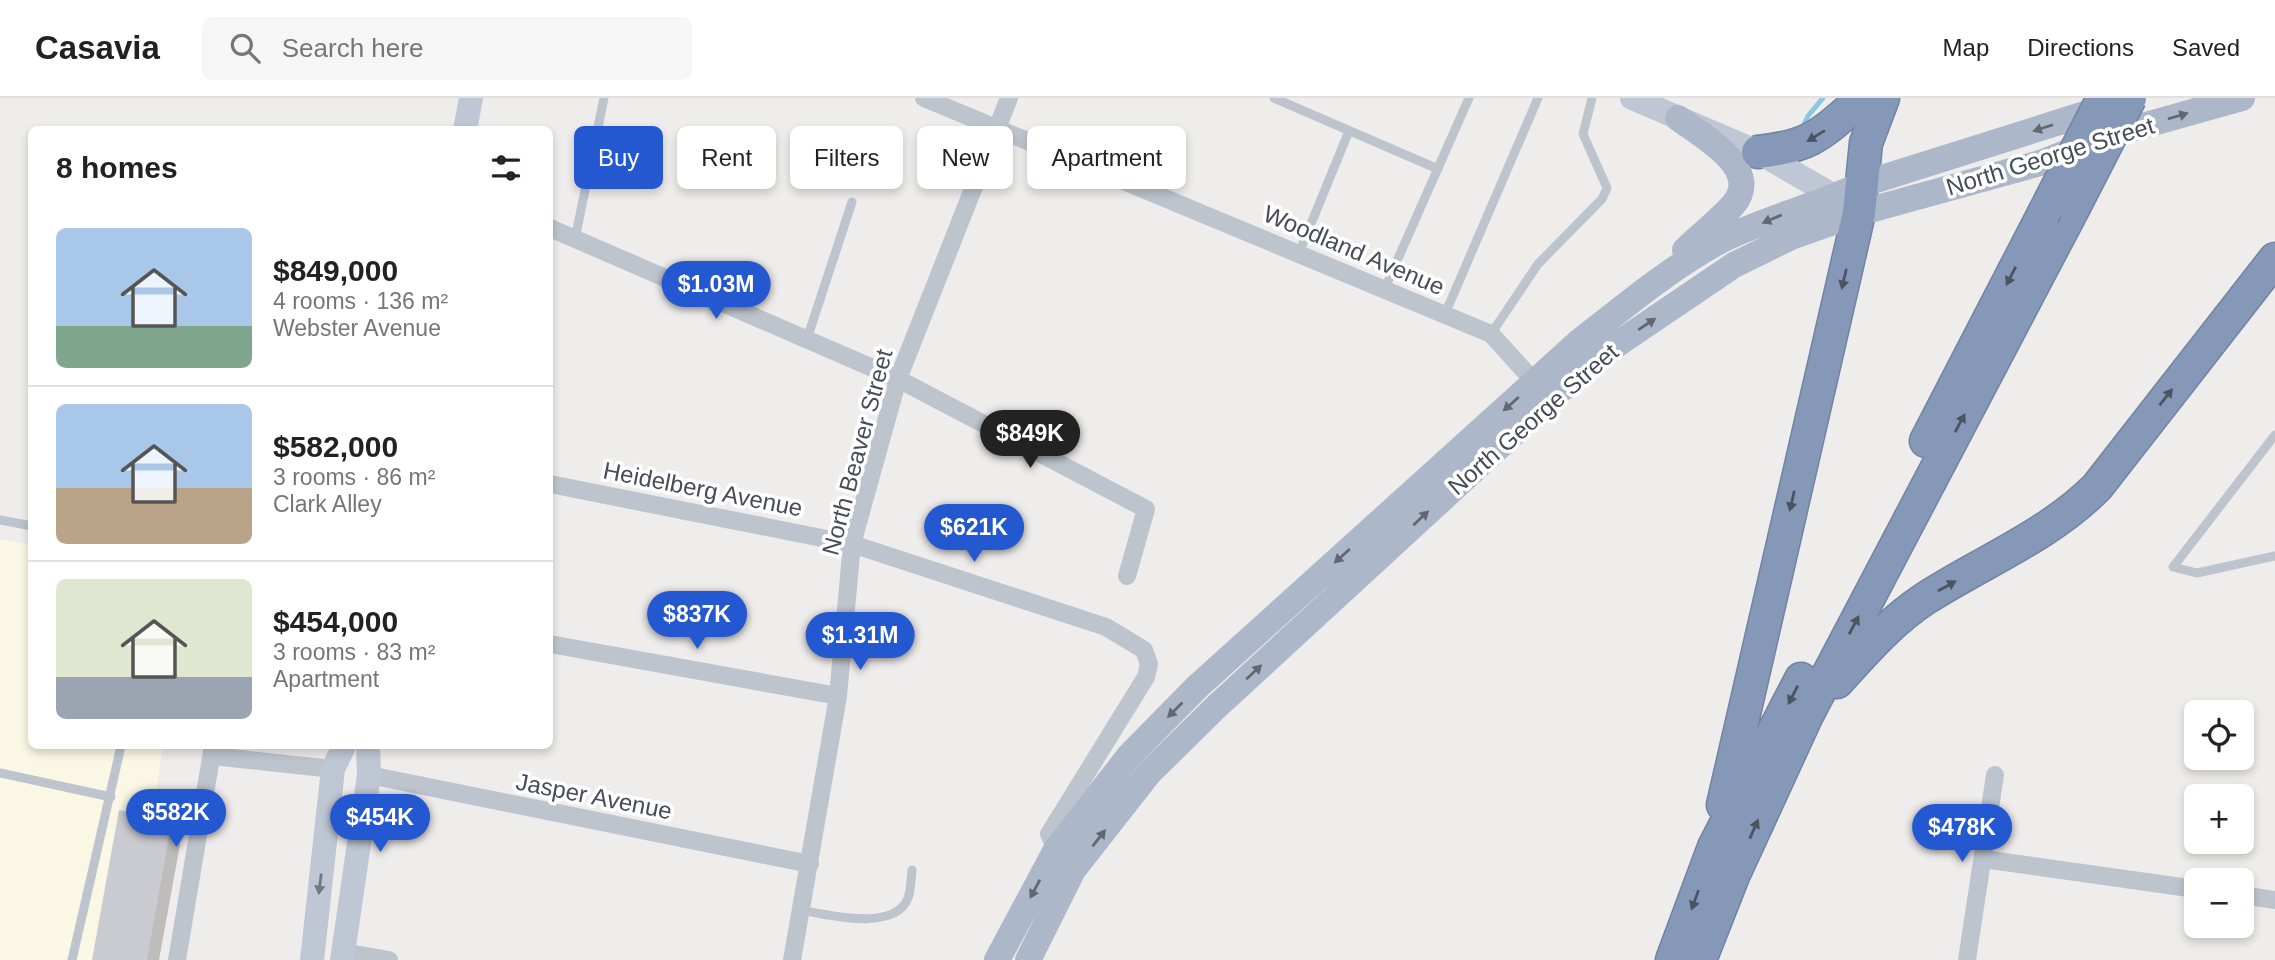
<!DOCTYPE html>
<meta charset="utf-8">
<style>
body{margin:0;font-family:Arial,sans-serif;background:#f6f6f6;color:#222;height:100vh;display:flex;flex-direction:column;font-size:26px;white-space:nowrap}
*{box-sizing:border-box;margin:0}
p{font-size:23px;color:#767676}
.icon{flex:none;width:38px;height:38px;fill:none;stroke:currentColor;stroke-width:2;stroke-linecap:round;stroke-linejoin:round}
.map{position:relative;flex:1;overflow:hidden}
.sheet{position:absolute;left:28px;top:28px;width:525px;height:623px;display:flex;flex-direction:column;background:#fff;border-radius:10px;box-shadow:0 4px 10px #0003}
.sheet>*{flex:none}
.banner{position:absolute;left:574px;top:28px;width:665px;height:63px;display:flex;gap:14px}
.fabs{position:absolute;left:2184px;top:602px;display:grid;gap:14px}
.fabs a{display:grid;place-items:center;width:70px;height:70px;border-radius:10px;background:#fff;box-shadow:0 4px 10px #0003;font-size:35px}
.price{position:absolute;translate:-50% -60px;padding:0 16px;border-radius:24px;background:#2458d1;color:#fff;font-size:23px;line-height:46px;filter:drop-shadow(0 2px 4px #0008)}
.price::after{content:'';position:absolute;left:50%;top:42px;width:21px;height:16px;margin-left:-10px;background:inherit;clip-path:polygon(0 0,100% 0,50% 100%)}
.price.selected{background:#222;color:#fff}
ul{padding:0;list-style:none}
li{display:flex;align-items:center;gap:21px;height:175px;padding:0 28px}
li+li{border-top:2px solid #e0e0e0}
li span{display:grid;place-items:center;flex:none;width:196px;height:140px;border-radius:10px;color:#555}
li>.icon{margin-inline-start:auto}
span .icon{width:84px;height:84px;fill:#fffc;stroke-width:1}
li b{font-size:30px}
h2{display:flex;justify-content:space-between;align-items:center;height:84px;padding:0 28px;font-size:30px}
.pill{padding:0 24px;border-radius:10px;background:#fff;box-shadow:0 4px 10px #0003;font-size:24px;line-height:63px}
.pill.selected{background:#2458d1;color:#fff}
header{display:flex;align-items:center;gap:42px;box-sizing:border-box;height:98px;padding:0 35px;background:#fff;border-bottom:2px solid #e0e0e0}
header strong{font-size:33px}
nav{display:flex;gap:38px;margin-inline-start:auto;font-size:24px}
.search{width:490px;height:63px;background:#f6f6f6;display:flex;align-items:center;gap:18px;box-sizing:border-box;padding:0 24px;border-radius:10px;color:#767676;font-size:26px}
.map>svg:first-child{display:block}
</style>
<header>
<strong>Casavia</strong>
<div class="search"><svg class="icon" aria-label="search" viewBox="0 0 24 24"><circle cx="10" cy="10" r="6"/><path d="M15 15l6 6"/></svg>Search here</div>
<nav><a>Map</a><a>Directions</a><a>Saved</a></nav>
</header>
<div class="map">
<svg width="2275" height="862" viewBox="0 0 2275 862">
<rect width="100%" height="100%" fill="#efecec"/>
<path fill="#faf7e5" d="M 0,441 L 31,447 L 32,648 L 163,648 L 130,862 L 0,862 Z"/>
<path fill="#0003" d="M 171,724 L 181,741 L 159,862 L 93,862 Z"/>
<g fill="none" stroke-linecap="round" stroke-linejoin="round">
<path stroke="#8bc6e5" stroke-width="5" d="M 1803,29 L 1808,18 L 1823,0"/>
</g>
<path fill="#cacad1" d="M 119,712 L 172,722 L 147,862 L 92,862 Z"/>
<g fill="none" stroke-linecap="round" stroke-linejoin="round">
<defs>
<path id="highway" d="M 1758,54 C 1814,48 1822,35 1863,0
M 1926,343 L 2043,117
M 1837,584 C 1865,553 1891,523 1926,500 C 1984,463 2048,438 2097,389 L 2275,161
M 1723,707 L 1859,115 L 1866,45 L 1883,0
M 1672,862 L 1714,749 L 1801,581
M 1700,862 L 1733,778 L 1807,617 L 2074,109"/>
</defs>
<use href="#highway" stroke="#7283a4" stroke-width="35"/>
<path stroke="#bec4ce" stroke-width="9" d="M 1274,0 L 1438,71
M 575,141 L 604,0
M 1299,155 L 1349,33
M 1385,190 L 1469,0
M 1445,216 L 1538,0
M 1491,236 L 1538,166 L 1602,101 L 1607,90 L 1583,36 L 1592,0
M 807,241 L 852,104
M 2275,337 L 2173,469 L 2197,475 L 2275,458
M 0,422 L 32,428
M 0,675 L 111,699
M 801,812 C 828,817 895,834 908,800 C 911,792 911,781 912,772
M 72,862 L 121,648"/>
<path stroke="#bec4ce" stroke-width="18" d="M 924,0 L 1491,236 L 1540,290
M 550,130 L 898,281 L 1146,411 L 1127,478
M 550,386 L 852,446 L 1106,529 L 1144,552 L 1149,566 L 1146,579 L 1049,736 L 1056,752
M 550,546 L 838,598
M 212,658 L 333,671
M 369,677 L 810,766
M 1983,761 L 2196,791
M 2242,797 L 2275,802
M 343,854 L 389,862
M 177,862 L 213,648
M 792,862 L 838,598 L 852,446 L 898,281 L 1009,0
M 1967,862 L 1995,677"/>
<path stroke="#bfc7d4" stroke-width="24" d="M 1632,0 L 1758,54 L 1848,106
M 465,32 L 471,0
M 312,862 L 333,671 L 344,648
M 342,862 L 369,677 L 368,648"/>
<path stroke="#adb7ca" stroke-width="26" d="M 1678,20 C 1702,38 1764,71 1733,107 C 1719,123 1700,137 1685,152
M 997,862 L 1056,752 L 1129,658 L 1197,589 L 1580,243 C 1624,209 1670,170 1720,143 C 1765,120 1815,109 1860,87 L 2110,8
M 1028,862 L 1073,772 L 1149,675 L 1215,610 L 1591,264 L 1734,167 L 1791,139 L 1859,115 L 2040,65 L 2114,36 L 2242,0"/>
<use href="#highway" stroke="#8698b8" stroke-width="32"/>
<defs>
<path id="highway-bridge" d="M 2074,109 L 2130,0
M 2043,117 L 2103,0"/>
</defs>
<use href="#highway-bridge" stroke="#7283a4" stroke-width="35" stroke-linecap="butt"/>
<use href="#highway-bridge" stroke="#8698b8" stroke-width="32"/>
</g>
<defs><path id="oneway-solid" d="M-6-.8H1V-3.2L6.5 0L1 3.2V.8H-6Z" transform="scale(1.75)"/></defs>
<g fill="#606874">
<use href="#oneway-solid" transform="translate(2178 18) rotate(-16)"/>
<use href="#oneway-solid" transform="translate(2043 30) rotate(162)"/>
<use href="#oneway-solid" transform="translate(1772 121) rotate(157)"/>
<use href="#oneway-solid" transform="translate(1647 226) rotate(-34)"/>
<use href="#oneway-solid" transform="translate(1511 306) rotate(138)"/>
<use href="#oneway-solid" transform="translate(1421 420) rotate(-43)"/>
<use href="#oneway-solid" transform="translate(1342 458) rotate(138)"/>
<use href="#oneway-solid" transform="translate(1254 574) rotate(-43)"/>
<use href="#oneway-solid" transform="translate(1175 612) rotate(135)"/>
<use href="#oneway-solid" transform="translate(1099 740) rotate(-52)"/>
<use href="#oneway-solid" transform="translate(1035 791) rotate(118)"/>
</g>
<g fill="#4c5462">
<use href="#oneway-solid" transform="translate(1816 38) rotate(148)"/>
<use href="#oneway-solid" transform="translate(2011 178) rotate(117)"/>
<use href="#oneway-solid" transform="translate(1844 181) rotate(103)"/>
<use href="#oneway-solid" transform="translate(2166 299) rotate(-52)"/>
<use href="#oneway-solid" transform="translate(1960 325) rotate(-62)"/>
<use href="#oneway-solid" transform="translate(1792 403) rotate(103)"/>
<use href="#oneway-solid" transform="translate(1947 488) rotate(-29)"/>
<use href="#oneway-solid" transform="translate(1854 527) rotate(-62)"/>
<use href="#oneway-solid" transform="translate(1793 597) rotate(117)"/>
<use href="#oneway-solid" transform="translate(1754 731) rotate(-66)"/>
<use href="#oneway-solid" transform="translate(1695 802) rotate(110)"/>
</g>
<use fill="#707883" href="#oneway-solid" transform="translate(320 786) rotate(97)"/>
<g text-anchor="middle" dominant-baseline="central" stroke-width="7" stroke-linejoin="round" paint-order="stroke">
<g font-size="24" fill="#464d58" stroke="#fff">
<text transform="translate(2050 58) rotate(-17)">North George Street</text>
<text transform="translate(1354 152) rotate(23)">Woodland Avenue</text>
<text transform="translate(1533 321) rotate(-41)">North George Street</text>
<text transform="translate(857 354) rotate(-75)">North Beaver Street</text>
<text transform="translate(703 391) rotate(11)">Heidelberg Avenue</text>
<text transform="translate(594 698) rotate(11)">Jasper Avenue</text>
</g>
</g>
</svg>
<div class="fabs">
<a><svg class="icon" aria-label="locate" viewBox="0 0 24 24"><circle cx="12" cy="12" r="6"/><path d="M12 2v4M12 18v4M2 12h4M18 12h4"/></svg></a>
<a>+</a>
<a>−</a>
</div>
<b class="price" style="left:716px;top:223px">$1.03M</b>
<b class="price selected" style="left:1030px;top:372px">$849K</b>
<b class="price" style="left:974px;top:466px">$621K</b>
<b class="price" style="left:697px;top:553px">$837K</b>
<b class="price" style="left:860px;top:574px">$1.31M</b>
<b class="price" style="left:176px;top:751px">$582K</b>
<b class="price" style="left:380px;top:756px">$454K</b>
<b class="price" style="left:1962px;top:766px">$478K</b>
<div class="banner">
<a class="pill selected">Buy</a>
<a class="pill">Rent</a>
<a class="pill">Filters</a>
<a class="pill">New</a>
<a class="pill">Apartment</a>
</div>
<section class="sheet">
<h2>8 homes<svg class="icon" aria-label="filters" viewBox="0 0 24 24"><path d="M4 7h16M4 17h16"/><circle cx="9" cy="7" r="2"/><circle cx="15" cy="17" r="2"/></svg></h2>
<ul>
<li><span style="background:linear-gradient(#a9c7e8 70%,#7fa58c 0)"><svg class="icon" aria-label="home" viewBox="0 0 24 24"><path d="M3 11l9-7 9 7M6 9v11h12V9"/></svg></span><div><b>$849,000</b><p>4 rooms · 136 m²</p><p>Webster Avenue</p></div></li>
<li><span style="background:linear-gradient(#a9c7e8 60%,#b9a48a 0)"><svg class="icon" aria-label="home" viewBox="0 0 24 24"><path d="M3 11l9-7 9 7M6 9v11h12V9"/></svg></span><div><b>$582,000</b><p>3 rooms · 86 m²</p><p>Clark Alley</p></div></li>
<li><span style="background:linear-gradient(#dfe7d0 70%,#9aa5b1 0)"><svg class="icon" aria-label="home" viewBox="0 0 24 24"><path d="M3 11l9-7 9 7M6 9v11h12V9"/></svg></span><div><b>$454,000</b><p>3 rooms · 83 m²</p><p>Apartment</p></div></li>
</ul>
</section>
</div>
